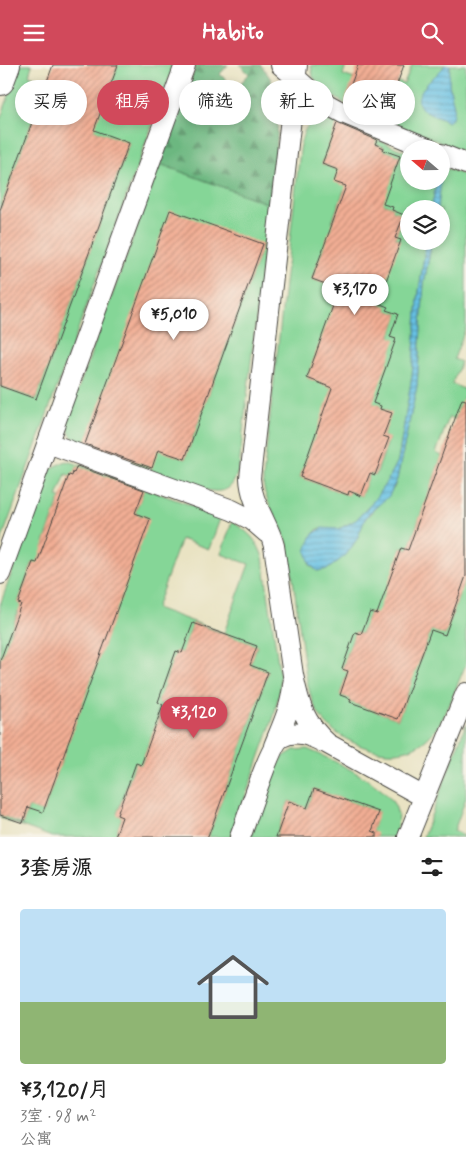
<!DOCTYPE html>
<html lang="zh">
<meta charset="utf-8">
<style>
body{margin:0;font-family:Mynerve,"LXGW WenKai TC",sans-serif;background:#f6f6f6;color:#222;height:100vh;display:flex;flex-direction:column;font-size:19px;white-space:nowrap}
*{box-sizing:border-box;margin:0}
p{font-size:16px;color:#767676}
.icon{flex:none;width:28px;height:28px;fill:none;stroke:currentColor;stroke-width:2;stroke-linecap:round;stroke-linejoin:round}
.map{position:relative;height:772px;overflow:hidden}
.drawer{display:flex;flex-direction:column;background:#fff;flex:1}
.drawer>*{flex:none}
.banner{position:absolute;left:15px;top:15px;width:436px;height:45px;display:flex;gap:10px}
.needle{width:32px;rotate:290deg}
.buttons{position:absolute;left:400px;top:75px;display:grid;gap:10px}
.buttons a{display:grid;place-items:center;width:50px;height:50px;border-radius:50%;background:#fff;box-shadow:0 2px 8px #0003;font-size:25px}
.price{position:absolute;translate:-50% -42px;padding:0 11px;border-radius:18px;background:#fff;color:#222;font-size:16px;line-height:32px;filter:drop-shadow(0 1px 2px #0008)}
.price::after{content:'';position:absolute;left:50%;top:30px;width:15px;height:11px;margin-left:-8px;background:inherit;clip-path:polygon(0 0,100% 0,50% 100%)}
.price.active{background:#d1495b;color:#fff}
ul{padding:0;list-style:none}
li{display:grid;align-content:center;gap:10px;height:265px;padding:0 20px}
li span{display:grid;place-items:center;height:155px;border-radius:5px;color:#555}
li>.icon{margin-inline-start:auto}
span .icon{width:90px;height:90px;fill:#fffc;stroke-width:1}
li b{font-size:21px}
h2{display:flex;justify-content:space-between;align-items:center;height:60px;padding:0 20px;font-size:21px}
.pill{padding:0 18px;border-radius:22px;background:#fff;box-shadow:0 2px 8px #0003;font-size:18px;line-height:45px}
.pill.active{background:#d1495b;color:#fff}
header{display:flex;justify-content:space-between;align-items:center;height:65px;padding:0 20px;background:#d1495b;color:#fff;font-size:22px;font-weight:700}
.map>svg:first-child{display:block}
</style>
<header><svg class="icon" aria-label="menu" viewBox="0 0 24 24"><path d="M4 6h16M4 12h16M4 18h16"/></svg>Habito<svg class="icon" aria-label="search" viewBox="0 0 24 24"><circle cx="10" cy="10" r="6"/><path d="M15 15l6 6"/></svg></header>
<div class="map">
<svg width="466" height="772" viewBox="0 0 466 772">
<defs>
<pattern id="forest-firs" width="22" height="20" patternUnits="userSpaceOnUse" patternTransform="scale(1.25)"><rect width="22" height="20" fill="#6cb780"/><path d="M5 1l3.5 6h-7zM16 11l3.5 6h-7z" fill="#599569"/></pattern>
<pattern id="water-rules" width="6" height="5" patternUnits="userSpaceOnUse" patternTransform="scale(1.25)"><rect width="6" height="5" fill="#66c1e4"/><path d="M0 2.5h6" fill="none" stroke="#549db9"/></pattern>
<pattern id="building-hatch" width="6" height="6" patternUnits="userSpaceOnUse" patternTransform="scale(1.25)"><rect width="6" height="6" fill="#f2ae94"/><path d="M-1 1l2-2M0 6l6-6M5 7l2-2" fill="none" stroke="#c48e79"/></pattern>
</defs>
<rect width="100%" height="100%" fill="#f7f3e8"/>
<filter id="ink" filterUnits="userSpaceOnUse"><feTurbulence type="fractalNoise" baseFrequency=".02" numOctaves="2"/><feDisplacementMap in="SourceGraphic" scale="10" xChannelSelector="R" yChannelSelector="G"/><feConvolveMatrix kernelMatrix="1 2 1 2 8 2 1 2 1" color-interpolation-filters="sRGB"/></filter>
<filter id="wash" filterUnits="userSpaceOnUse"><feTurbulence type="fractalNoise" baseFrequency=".0096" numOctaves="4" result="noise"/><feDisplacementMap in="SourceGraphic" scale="20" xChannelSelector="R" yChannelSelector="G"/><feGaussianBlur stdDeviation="1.12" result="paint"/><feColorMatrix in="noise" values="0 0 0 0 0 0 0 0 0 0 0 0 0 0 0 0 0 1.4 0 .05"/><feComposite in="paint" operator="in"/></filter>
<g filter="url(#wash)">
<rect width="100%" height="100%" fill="#e9e3c3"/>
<path fill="#85d697" stroke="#588061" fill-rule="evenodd" d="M 20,0 L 32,0 L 29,10 L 104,37 L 118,0 L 174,0 L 0,479 L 0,321 L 36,334 L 129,78 L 37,44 L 0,145 L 0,55 Z
M 311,0 L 343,0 L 346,1 L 343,10 L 369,19 L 398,17 L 404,19 L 412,0 L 445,0 C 437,13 423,17 419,33 L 426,47 L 448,57 L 454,42 L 449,19 L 450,0 L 466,0 L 466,88 L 346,39 L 325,27 L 313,12 Z
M 322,54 L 335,57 L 409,88 L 409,116 L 437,116 L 431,144 L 409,144 L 409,176 L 426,176 L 418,234 L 412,311 L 398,396 L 388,415 L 372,438 L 356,455 L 339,464 L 318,464 L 312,470 L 309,499 L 317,506 L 328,504 L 346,490 L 357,474 L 365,454 L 394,423 L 397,414 L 417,321 L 424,218 L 432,176 L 441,176 L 441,144 L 438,144 L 441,101 L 466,111 L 466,262 L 454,294 L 461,297 L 452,319 L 464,324 L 463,327 L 466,328 L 466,332 L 464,331 L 455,354 L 449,352 L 436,388 L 442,391 L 408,485 L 401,483 L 381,551 L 370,547 L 361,569 L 355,567 L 342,604 L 348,606 L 340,630 L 351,634 L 350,637 L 398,654 L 410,622 L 386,613 L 394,589 L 419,598 L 431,565 L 445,570 L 466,511 C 466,531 466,552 466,572 C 466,580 466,590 466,598 C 463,607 459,615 456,623 C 443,660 424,694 379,686 C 358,682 333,670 321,652 C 306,631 305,600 301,575 C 297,543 293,510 287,477 C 280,456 263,436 263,414 L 301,77 C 305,63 307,57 322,54 ZM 335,65 L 384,82 L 383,85 L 400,91 L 386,129 L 338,105 L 322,99 ZM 344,125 L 393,142 L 392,145 L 403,150 L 395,173 L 401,175 L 360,231 L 312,214 L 324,181 L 348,190 L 357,167 L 332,157 ZM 339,224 L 387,242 L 386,245 L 398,249 L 390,272 L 355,331 L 307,313 L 319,281 L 343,289 ZM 332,323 L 380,341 L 380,343 L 391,348 L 383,371 L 389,374 L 376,410 L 370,408 L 361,431 L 349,426 L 348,430 L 300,412 L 312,379 L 336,388 Z
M 160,99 L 269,139 L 239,402 C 233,423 228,429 206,425 L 81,380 C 70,372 66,365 68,352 ZM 263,179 L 185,394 L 92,361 Z
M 66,396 L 74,398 L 221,451 L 209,484 L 181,474 L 156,543 L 224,568 L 249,499 L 221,489 L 232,457 C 248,466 258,476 263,493 L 280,612 L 280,624 L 274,651 L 231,772 L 208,772 L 268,607 L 250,600 L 257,581 L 193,558 L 182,588 L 176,586 L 158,637 L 163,640 L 141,700 L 135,698 L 117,749 L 122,752 L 115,772 L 52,772 L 0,753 L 0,750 L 22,760 L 29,742 L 43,747 L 149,454 L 135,448 L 143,427 L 131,429 L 73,407 L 71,411 L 66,409 L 57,432 L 63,434 L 62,437 L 59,436 L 44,478 L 70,488 L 40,499 L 33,497 L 18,538 L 25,541 L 18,546 L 0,599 L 0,540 L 47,411 L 52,403 Z
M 466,659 L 466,733 L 454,766 L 466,772 L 423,772 Z
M 307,684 C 329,693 383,718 394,739 C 400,749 398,761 394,772 L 370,772 L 378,747 L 314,724 L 307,743 L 289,736 L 276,772 L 251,772 L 275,705 L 283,692 L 294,685 Z"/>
<path fill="url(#forest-firs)" stroke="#4c7156" d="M 196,0 L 228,0 L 220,9 L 235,24 L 249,9 L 240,0 L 261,0 C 264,4 267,8 270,13 C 286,45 273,103 269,139 L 160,99 Z"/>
<path fill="url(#water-rules)" stroke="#487688" d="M 445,0 L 450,0 L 449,19 L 454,42 L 452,54 L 448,57 C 441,53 432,51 426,47 C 403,31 438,12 445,0 Z
M 437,116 L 441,116 L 438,144 L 431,144 Z
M 426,176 L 432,176 L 424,218 L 417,321 L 397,414 L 389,431 L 369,448 L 365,454 L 357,474 L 346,490 L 328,504 L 317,506 L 310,499 L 306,486 L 312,470 L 322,463 L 339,464 L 356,455 L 372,438 L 388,415 L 398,396 L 412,311 L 418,234 Z"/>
<g id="blocks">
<path fill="url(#building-hatch)" d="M 53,0 L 118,0 L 94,65 L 129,78 L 36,334 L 0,321 L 0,145 Z
M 358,0 L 404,0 L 385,52 L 345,36 Z
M 337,58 L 377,75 L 375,79 L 384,83 L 383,85 L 400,91 L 383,139 L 393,142 L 392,145 L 404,150 L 395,173 L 401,175 L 378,238 L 388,242 L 386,245 L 398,249 L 390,272 L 396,274 L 373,338 L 381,341 L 380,344 L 392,348 L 383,371 L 389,373 L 375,410 L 370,408 L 361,431 L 349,426 L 348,430 L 300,412 L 332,323 L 307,313 L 339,224 L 312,214 L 346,121 L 334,117 L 338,105 L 322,99 Z
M 170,145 L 263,179 L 185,394 L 158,385 L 152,403 L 85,379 Z
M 462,334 L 466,335 L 466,511 L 445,570 L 431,565 L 398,654 L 350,637 L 351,634 L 340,630 L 348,606 L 342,604 L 355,567 L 361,569 L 370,547 L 377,549 L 401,483 L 408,485 Z
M 77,401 L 144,425 L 135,448 L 150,454 L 43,747 L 28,742 L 23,758 L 0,750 L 0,596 L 21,539 L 18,538 L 33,497 L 37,498 L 69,410 L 72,411 L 73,407 L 74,408 Z
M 193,558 L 257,581 L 250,600 L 268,607 L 208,772 L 115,772 L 122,752 L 117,750 L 136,698 L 141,700 L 163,640 L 158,637 L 176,586 L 182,588 Z
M 314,724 L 379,747 L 372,766 L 377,768 L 377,772 L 276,772 L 289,736 L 307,743 Z"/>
</g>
</g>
<g filter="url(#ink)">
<use href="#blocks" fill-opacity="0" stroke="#484742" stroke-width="1"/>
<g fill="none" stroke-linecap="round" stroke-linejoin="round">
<defs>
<path id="service" d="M 281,0 L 323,37 L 343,48 L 430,84
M 297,0 L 250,413 C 251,438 268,457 274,481 L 293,610 C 299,640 304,658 328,679 L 424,732
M 441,89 L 466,99
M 48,378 L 232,445 L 252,455 L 267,468
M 0,509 L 185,0
M 274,681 C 282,661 292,641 293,619
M 240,772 C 247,755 270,678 282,672 C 296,664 311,671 323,677
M 408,772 L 466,628"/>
<path id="minor" d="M 0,16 L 6,0"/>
</defs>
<use href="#service" stroke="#484742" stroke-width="22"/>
<use href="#minor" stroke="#484742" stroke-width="30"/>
<use href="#service" stroke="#fff" stroke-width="20"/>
<use href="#minor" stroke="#fff" stroke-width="28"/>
</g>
</g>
</svg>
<div class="buttons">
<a><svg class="needle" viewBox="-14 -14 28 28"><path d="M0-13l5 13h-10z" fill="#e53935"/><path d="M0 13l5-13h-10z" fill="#767676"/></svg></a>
<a><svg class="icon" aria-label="layers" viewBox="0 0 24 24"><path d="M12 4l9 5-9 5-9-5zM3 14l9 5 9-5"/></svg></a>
</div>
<b class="price" style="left:355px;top:251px">¥3,170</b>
<b class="price" style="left:174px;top:276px">¥5,010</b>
<b class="price active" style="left:194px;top:674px">¥3,120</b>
<div class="banner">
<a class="pill">买房</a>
<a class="pill active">租房</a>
<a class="pill">筛选</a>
<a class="pill">新上</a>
<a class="pill">公寓</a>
</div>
</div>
<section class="drawer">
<h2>3套房源<svg class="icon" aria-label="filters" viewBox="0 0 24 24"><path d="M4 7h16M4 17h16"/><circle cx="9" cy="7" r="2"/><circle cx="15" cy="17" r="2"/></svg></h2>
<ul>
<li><span style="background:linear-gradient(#bfe0f5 60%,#8fb573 0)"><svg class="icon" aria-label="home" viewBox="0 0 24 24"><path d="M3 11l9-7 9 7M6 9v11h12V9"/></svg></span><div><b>¥3,120/月</b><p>3室 · 98 m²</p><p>公寓</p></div></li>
</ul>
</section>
